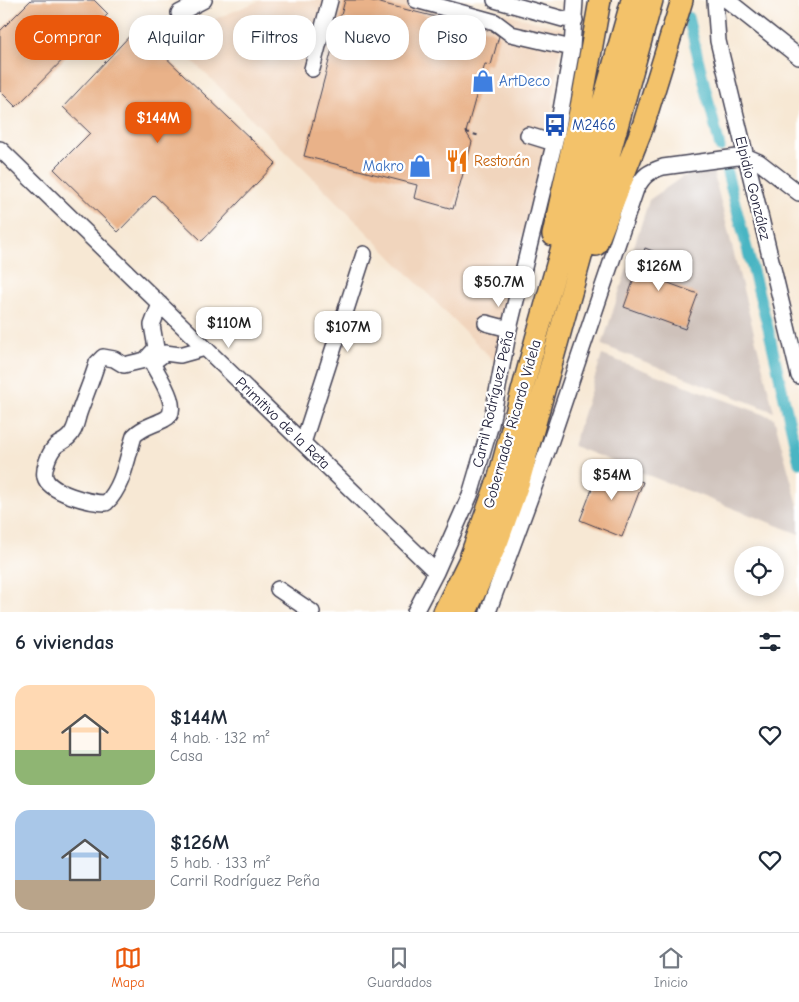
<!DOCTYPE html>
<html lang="es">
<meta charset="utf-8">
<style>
body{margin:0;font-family:"Comic Neue",sans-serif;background:#f2f2f3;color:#1f2937;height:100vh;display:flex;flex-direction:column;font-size:19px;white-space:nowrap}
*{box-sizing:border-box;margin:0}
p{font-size:16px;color:#747a83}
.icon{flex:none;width:28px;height:28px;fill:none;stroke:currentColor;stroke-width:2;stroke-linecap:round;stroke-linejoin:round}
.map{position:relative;height:612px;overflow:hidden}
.drawer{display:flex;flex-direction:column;background:#fff;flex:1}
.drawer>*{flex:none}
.top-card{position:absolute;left:15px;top:15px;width:500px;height:45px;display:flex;gap:10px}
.tools{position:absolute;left:734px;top:546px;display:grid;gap:10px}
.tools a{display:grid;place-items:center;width:50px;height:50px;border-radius:50%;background:#fff;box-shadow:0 2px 12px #0003;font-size:25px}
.price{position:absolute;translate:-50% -42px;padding:0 11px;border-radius:10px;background:#fff;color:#222;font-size:16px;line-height:32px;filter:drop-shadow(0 1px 2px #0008)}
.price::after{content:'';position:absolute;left:50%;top:30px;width:15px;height:11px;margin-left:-8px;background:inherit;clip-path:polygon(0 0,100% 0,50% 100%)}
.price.active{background:#ea580c;color:#fff}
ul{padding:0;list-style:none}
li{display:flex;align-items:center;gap:15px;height:125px;padding:0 15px}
li span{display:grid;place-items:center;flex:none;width:140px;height:100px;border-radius:15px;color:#555}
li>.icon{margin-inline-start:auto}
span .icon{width:60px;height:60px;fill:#fffc;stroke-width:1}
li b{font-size:21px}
h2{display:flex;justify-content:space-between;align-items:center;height:60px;padding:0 15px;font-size:21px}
.pill{padding:0 18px;border-radius:20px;background:#fff;box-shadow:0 2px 12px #0003;font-size:18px;line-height:45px}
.pill.active{background:#ea580c;color:#fff}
.tabs{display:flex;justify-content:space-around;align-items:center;height:70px;border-top:1px solid #e0e1e3;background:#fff;font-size:14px;color:#747a83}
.tabs a{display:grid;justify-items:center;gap:2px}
.tabs .active{color:#ea580c}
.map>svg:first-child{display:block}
</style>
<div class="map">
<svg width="799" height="612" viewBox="0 0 799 612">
<rect width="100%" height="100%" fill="#fff"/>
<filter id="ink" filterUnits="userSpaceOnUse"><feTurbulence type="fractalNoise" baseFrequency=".02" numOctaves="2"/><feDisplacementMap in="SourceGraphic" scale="10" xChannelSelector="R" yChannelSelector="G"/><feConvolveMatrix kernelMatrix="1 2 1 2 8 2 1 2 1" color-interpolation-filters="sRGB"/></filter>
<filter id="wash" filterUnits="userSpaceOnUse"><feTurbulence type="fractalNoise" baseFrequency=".0096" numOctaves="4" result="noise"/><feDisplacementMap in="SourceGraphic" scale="20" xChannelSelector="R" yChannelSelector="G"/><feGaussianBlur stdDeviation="1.12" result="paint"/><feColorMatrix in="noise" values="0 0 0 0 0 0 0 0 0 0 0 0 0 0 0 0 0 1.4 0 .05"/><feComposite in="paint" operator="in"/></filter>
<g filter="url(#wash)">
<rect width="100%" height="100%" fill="#f7e8d4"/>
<path fill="#f1d5bd" d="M 261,0 L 453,0 L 563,29 L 549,131 L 500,327 L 495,362 L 326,191 L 169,38 Z"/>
<path fill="#cec1ba" d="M 713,171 L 774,412 L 602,345 L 649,200 L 682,177 Z
M 602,355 L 774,418 L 799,509 L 799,534 L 573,446 Z"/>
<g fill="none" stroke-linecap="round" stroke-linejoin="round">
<path stroke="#48b5c3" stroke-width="11" d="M 688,17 L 720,147
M 726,169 L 768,328 L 799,463"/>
</g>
<g id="blocks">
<path fill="#e9b289" d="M 31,0 L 94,0 L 108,14 L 16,107 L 0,91 L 0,31 Z
M 345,0 L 368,0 L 492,31 L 499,36 L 491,65 L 485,64 L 466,132 L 472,142 L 453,209 L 414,198 L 417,185 L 304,156 Z
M 136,29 L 276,163 L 202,241 L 154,195 L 118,232 L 54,169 L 90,133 L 63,107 Z
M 645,248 L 671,258 L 663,281 L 698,294 L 685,329 L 624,307 Z
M 601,466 L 643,482 L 622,537 L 580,520 Z"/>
</g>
</g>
<g filter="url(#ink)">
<use href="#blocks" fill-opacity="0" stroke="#424052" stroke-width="1"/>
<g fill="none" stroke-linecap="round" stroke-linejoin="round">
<defs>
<path id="minor" d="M 416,0 L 495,22 L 511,34 L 572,48
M 495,0 L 563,19 L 575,20
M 715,0 L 718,41 L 799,376
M 727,0 L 799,57
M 179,13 L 204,0
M 312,69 L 330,0
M 528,135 L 554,143
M 0,149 L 436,572
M 160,304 L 152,325 L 156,348 L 145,360 L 124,365 L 114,359 L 103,357 L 97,363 C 92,380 85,396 79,413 C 77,419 76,426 73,431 C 67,443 59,441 54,448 C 49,454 43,469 45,477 C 49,493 91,503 106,503 C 123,487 127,458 134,436 C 142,427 154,425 165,419 C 183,410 158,375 152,363 L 165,353 L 180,355 L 205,348
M 486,323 L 509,329
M 303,443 L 364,254
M 278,589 L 312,612
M 415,612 L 436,572 L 470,495 L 491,424 L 509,329 L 557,132 L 572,48 L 575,0
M 488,612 L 548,449 L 636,189 C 644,175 648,172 663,167 L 745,156 L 759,162 L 799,193"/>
<path id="highway" d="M 553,235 L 581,107 L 600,0
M 596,245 L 643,126 L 682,0
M 444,612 L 469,561 L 499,477 L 536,339 L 632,0
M 466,612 L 498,540 L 519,481 L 652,0"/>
</defs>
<use href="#minor" stroke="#424052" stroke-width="18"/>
<use href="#highway" stroke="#424052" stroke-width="24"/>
<path stroke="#424052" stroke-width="2" stroke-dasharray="4 4" stroke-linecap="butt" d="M 466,132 L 480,136"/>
<use href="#minor" stroke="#fff" stroke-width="15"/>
<use href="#highway" stroke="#f3c26a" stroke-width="21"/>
</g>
</g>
<defs>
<symbol id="shop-bare" viewBox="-9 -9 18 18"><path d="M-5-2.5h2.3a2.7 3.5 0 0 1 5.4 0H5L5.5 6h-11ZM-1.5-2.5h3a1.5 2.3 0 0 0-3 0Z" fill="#3f7fe0" stroke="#fff" stroke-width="2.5" paint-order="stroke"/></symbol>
<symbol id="bus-bare" viewBox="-9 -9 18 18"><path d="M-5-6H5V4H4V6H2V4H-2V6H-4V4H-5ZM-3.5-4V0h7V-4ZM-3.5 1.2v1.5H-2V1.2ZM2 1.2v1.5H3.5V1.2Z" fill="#1a4fb4" stroke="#fff" stroke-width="2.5" paint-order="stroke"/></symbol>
<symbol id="restaurant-bare" viewBox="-9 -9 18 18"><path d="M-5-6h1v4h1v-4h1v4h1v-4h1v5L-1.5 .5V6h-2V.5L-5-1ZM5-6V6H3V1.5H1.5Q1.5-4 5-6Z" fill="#e8710a" stroke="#fff" stroke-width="2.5" paint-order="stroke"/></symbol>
</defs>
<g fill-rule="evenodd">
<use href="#shop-bare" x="467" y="65" width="32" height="32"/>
<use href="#bus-bare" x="539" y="109" width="32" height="32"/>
<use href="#restaurant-bare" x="441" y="145" width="32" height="32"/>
<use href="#shop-bare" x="404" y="150" width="32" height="32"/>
</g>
<g text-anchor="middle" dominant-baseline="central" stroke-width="4.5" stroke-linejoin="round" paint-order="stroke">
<g font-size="15" fill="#366cbe" stroke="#fff" text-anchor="start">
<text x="499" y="81">ArtDeco</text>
<text x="404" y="166" text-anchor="end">Makro</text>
</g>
<g font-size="15" fill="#164399" stroke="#fff" text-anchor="start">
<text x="572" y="125">M2466</text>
</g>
<g font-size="15" fill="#c56008" stroke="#fff" text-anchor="start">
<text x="474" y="161">Restorán</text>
</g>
<g font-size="15" fill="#22223b" stroke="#fff">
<text transform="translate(753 188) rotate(76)">Elpidio González</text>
<text transform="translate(493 399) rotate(-77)">Carril Rodríguez Peña</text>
<text transform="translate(283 423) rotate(44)">Primitivo de la Reta</text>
<text transform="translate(512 424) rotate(-74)">Gobernador Ricardo Videla</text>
</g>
</g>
</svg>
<div class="tools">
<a><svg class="icon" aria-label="locate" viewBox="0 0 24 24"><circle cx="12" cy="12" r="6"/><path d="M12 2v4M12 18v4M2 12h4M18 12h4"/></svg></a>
</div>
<b class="price active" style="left:158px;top:144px">$144M</b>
<b class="price" style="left:659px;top:292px">$126M</b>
<b class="price" style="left:499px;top:308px">$50.7M</b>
<b class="price" style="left:229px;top:349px">$110M</b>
<b class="price" style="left:348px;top:353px">$107M</b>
<b class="price" style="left:612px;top:501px">$54M</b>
<div class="top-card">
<a class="pill active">Comprar</a>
<a class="pill">Alquilar</a>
<a class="pill">Filtros</a>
<a class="pill">Nuevo</a>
<a class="pill">Piso</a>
</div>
</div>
<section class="drawer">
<h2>6 viviendas<svg class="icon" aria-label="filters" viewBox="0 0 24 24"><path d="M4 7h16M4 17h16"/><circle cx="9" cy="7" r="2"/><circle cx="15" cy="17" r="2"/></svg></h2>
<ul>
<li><span style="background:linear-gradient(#ffd9b3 65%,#8fb573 0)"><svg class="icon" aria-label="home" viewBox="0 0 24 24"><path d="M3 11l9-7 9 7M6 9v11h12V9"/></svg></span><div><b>$144M</b><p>4 hab. · 132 m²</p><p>Casa</p></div><svg class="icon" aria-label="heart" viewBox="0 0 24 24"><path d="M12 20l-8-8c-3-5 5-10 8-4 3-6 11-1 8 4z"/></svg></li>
<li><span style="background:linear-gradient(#a9c7e8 70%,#b9a48a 0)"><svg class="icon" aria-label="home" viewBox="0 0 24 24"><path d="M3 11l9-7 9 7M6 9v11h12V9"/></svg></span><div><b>$126M</b><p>5 hab. · 133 m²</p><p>Carril Rodríguez Peña</p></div><svg class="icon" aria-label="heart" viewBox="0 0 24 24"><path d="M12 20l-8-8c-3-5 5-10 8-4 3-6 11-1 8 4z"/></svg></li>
</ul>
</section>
<nav class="tabs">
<a class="active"><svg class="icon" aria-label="map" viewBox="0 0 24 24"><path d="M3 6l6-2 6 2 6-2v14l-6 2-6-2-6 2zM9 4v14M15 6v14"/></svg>Mapa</a>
<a><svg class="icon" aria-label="saved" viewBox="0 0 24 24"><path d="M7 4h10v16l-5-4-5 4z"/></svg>Guardados</a>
<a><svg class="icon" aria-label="home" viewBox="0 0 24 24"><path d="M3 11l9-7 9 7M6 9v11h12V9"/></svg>Inicio</a>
</nav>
